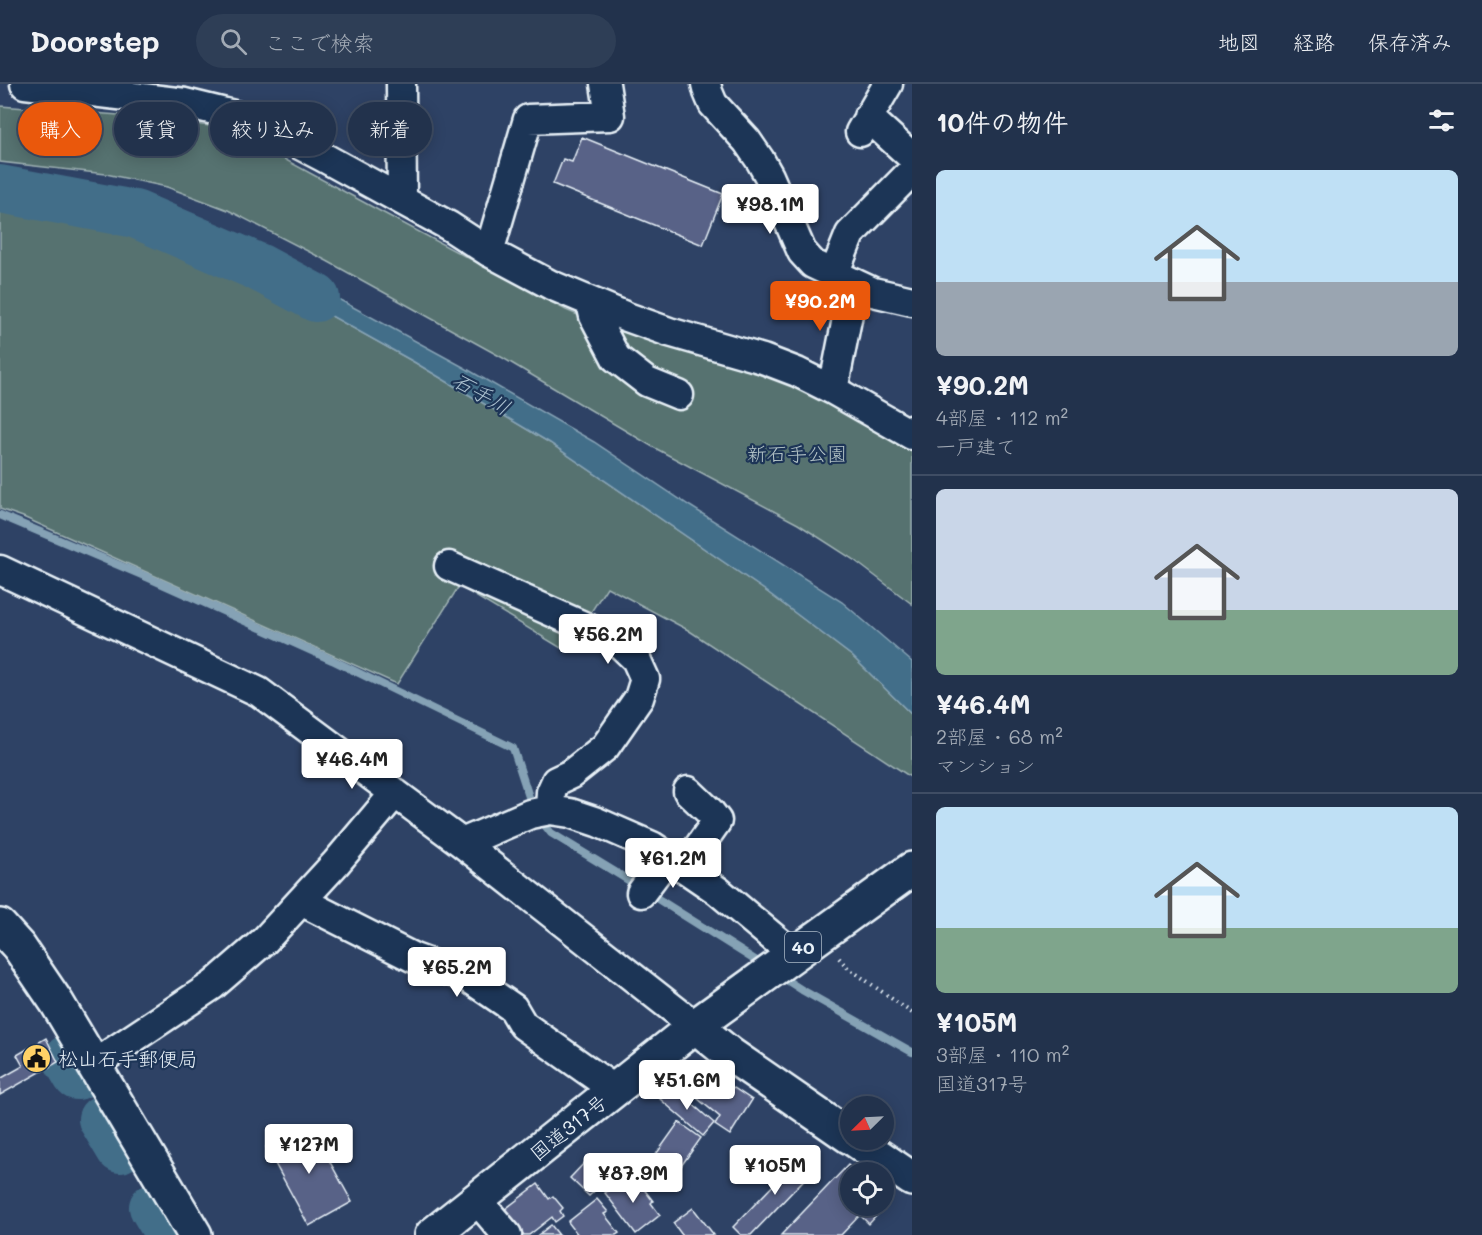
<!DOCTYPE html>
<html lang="ja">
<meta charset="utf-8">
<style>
body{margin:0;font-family:Mali,"Klee One",sans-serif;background:#2e3e56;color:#f1f3f6;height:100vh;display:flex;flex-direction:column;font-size:22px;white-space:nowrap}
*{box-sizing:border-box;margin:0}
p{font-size:20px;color:#a2aab5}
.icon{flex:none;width:33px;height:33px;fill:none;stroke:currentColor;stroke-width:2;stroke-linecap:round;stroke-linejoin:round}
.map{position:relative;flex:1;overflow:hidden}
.side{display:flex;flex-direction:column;background:#22324c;width:570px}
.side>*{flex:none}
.top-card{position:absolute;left:18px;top:18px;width:570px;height:54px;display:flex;gap:12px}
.needle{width:39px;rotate:246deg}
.fabs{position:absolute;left:840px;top:1012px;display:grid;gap:12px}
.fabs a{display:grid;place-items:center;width:54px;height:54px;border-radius:50%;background:#22324c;box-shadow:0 3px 15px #0003,0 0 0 2px #3f4d64;font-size:30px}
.price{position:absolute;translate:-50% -51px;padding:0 14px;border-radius:6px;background:#fff;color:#222;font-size:20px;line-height:39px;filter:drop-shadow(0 2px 3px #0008)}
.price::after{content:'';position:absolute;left:50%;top:36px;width:18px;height:14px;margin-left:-9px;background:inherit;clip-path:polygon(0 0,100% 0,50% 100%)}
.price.active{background:#ea580c;color:#fff}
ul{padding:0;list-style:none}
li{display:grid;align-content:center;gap:12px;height:318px;padding:0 24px}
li+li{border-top:2px solid #3f4d64}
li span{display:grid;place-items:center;height:186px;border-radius:9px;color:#555}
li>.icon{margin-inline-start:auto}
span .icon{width:108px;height:108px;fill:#fffc;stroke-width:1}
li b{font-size:26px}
h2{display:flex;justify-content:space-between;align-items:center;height:72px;padding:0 24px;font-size:26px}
.chip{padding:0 21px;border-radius:27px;background:#22324c;box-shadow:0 3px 15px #0003,0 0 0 2px #3f4d64;font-size:21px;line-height:54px}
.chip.active{background:#ea580c;color:#fff}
header{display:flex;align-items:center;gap:36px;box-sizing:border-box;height:84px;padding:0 30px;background:#22324c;border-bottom:2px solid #3f4d64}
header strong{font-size:28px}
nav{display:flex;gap:33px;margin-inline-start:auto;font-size:21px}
.search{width:420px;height:54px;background:#2e3e56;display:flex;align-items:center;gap:15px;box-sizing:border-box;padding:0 21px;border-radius:33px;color:#a2aab5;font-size:22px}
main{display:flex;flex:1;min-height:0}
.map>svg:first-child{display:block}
</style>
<header>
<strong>Doorstep</strong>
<div class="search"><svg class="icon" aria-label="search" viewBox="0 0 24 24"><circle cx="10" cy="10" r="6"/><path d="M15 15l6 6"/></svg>ここで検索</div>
<nav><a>地図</a><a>経路</a><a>保存済み</a></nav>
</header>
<main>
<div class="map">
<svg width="912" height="1151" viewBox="0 0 912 1151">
<rect width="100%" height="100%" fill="#2e4265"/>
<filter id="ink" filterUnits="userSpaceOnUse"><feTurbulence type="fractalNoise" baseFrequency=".0167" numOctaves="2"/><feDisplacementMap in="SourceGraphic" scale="12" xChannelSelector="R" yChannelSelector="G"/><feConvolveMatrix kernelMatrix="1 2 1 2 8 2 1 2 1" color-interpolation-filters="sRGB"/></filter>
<g filter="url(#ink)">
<path fill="#567270" stroke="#9fb2b4" stroke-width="1.5" d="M 0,22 L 119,31 L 227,44 L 378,126 L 566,226 L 609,244 L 755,282 L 823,312 L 912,368 L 912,520 L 854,476 L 798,440 L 653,363 L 503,274 L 327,177 L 228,126 L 167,103 L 106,90 L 0,78 Z
M 0,97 L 86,110 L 136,120 L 296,192 L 260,183 L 290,209 L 414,278 L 550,359 L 766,507 L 852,572 L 912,631 L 912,694 L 688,546 L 607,503 L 566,567 L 459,502 L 397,600 L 23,433 L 0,425 Z"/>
<path fill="#436e89" stroke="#85a2b5" stroke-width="1.5" d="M 258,183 L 296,192 L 465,284 L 594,358 L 690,422 L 842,518 L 912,578 L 912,631 L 852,572 L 766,507 L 550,359 L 414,278 L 290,209 Z"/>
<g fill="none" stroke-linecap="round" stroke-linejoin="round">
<path stroke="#85a2b5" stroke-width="8" d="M 0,431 L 149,494 L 332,576 L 509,662 L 513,664 L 532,722
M 544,740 L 551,749 L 638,802
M 650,810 L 766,883
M 777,890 L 802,906 L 912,968"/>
<path stroke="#436e89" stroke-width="48" d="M 0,105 L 135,130 L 258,183 L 316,214
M 67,975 L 77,992
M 102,1035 L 120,1065
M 153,1123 L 166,1145"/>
</g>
<path fill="#596287" stroke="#e8f1f8" stroke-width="1.5" d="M 582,53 L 723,110 L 703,161 L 553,100 L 563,75 L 572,78 Z
M 46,954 L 58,978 L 0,1011 L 0,995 L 23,982 L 17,971 Z
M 696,988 L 710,988 L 752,1016 L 730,1051 L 715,1041 L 720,1033 L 686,1005 Z
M 678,989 L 688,999 L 684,1004 L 674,994 Z
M 672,1002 L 714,1039 L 703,1052 L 660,1015 Z
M 679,1038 L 701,1054 L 674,1092 L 652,1076 Z
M 309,1040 L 352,1118 L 309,1142 L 266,1063 Z
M 803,1070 L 817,1082 L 751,1151 L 741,1151 L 733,1143 Z
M 587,1076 L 595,1083 L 600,1078 L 613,1090 L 589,1112 L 570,1094 Z
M 848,1081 L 857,1089 L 850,1089 L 850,1122 L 884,1122 L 884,1114 L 888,1119 L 869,1140 L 860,1131 L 841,1151 L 781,1151 Z
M 633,1091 L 653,1117 L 651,1119 L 660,1131 L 636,1150 L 605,1109 L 617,1100 L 618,1102 Z
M 538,1100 L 549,1115 L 553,1112 L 563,1124 L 560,1127 L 563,1132 L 555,1138 L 552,1133 L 529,1151 L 524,1151 L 504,1126 Z
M 597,1115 L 608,1128 L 604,1130 L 619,1149 L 616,1151 L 578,1151 L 568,1138 Z
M 693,1124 L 714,1151 L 682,1151 L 673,1139 Z
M 551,1141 L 559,1151 L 538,1151 Z"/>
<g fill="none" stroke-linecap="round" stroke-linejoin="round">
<defs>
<path id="street" d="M 25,0 L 185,19 L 238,32 L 279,50 L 323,73 L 449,142 L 489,168 L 551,201 L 627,233 L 669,248 L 763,275 L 797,288 L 833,306 L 912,351
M 401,0 L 402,115
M 706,0 L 708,8 L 713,20 L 747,57 L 760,76 L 769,92 L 802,168 L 813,180 L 873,208 L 912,217
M 868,33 L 912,73
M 860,48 L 888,0
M 489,168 L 528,35 L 610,32 L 605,0
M 834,190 L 850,150 L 912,87
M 591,219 L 594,232 L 616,274 L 647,298 L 679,311
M 833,306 L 854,199
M 449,482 L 617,557 L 636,575 L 645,595 L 639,614 L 605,663 L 571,690 L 556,697 L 551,708 L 550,726
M 0,486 L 259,608 L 462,759 L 695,942
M 462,759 L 530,730 L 550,726 L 570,729 L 597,738 L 652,762 L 718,807 L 793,870
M 684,784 L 717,737 L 710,728 L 688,707
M 641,809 L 668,773
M 301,817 L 414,874 L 469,894 L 513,924 L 523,941 L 615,1006
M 93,981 L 213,901 L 265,856 L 336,779 L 395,709
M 477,1116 L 507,1151"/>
<path id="primary" d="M 695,942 L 912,785"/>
<path id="highway" d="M 0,842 L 19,863 L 57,919 L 195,1151
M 855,1056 L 912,1095
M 432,1151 L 695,942 L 731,971 L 850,1053"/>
</defs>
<use href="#street" stroke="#e8f1f8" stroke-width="33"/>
<use href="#primary" stroke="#e8f1f8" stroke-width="38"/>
<use href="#highway" stroke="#e8f1f8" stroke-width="38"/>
<path stroke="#e8f1f8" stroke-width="4" stroke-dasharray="1.5 4.5" stroke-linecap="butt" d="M 839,874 L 847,883 L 912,929"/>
<use href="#street" stroke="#1d3557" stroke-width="28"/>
<use href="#primary" stroke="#1d3557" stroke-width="33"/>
<use href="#highway" stroke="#1d3557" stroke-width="33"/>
</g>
</g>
<defs>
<symbol id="civic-disc" viewBox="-11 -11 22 22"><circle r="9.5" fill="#ffd166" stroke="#1d3557"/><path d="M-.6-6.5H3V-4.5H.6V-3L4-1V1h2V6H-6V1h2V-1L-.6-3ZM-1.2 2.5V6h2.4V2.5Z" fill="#111"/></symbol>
</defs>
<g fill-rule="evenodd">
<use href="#civic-disc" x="20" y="958" width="33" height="33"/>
</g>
<g text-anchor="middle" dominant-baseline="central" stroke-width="4.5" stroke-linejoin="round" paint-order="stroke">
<rect fill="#1d3557" stroke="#abb9c8" stroke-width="1.5" x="785" y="848" width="36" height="30" rx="4.5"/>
<g font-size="18" font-weight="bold" fill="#e8f1f8">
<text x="803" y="863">40</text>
</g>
<g font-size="20" fill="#b5c5c8" stroke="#1d3557">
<text x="797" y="369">新石手公園</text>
</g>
<g font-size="20" fill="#e8f1f8" stroke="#1d3557" text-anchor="start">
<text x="58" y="974">松山石手郵便局</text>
</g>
<g font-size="20" fill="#e8f1f8" stroke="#1d3557">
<text transform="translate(568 1043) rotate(-39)">国道317号</text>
</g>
<g font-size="21" font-style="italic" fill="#aec3d1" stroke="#1d3557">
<text transform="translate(482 309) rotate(30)">石手川</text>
</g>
</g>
</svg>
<div class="fabs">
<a><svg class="needle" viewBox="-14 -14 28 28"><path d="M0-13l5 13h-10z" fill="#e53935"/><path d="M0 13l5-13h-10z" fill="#a2aab5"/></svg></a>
<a><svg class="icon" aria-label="locate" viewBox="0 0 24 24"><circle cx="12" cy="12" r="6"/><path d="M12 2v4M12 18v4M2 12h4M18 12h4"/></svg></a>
</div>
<b class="price" style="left:770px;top:151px">¥98.1M</b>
<b class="price active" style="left:820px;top:248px">¥90.2M</b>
<b class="price" style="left:608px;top:581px">¥56.2M</b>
<b class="price" style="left:352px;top:706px">¥46.4M</b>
<b class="price" style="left:673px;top:805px">¥61.2M</b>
<b class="price" style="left:457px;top:914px">¥65.2M</b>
<b class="price" style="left:687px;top:1027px">¥51.6M</b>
<b class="price" style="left:309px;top:1091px">¥127M</b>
<b class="price" style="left:775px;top:1112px">¥105M</b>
<b class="price" style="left:633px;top:1120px">¥87.9M</b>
<div class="top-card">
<a class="chip active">購入</a>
<a class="chip">賃貸</a>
<a class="chip">絞り込み</a>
<a class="chip">新着</a>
</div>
</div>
<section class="side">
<h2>10件の物件<svg class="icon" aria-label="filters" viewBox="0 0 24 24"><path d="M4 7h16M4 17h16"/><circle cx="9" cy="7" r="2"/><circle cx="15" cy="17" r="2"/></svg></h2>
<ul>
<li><span style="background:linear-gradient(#bfe0f5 60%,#9aa5b1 0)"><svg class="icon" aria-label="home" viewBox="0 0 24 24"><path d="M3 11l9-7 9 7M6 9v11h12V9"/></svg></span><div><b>¥90.2M</b><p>4部屋 · 112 m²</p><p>一戸建て</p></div></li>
<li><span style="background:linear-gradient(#c9d6e8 65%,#7fa58c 0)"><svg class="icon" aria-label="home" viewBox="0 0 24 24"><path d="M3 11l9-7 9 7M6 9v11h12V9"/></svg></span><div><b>¥46.4M</b><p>2部屋 · 68 m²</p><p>マンション</p></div></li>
<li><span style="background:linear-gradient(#bfe0f5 65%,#7fa58c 0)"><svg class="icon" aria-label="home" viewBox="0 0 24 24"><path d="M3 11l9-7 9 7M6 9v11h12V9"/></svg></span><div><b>¥105M</b><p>3部屋 · 110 m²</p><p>国道317号</p></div></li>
</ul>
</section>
</main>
